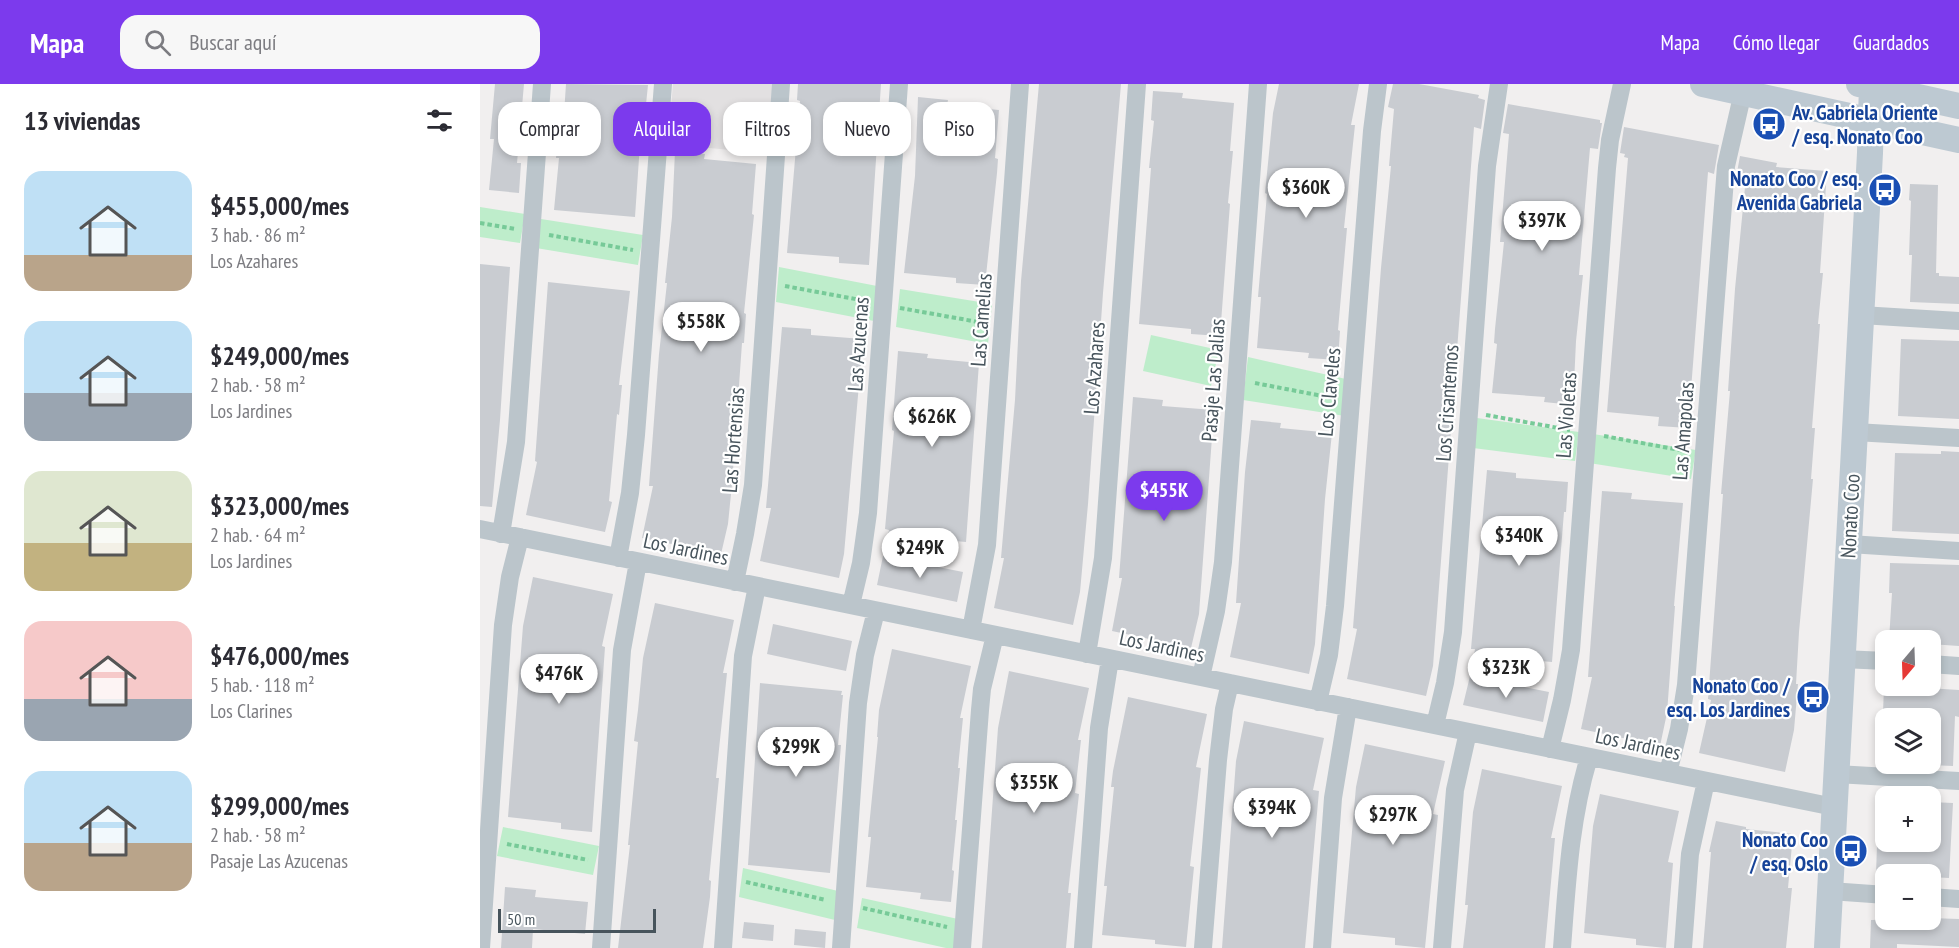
<!DOCTYPE html>
<html lang="es">
<meta charset="utf-8">
<style>
body{margin:0;font-family:"PT Sans Narrow",sans-serif;background:#f7f7f7;color:#2b2b33;height:100vh;display:flex;flex-direction:column;font-size:22px;white-space:nowrap}
*{box-sizing:border-box;margin:0}
p{font-size:20px;color:#7c7c81}
.icon{flex:none;width:33px;height:33px;fill:none;stroke:currentColor;stroke-width:2;stroke-linecap:round;stroke-linejoin:round}
.map{position:relative;flex:1;overflow:hidden}
.sheet{display:flex;flex-direction:column;background:#fff;width:480px}
.sheet>*{flex:none}
.top-card{position:absolute;left:18px;top:18px;width:570px;height:54px;display:flex;gap:12px}
.needle{width:39px;rotate:199deg}
.fabs{position:absolute;left:1395px;top:546px;display:grid;gap:12px}
.fabs a{display:grid;place-items:center;width:66px;height:66px;border-radius:12px;background:#fff;box-shadow:0 3px 9px #0003;font-size:30px}
.scale{position:absolute;left:18px;bottom:15px;width:158px;box-sizing:border-box;padding-left:6px;border:3px solid #47545c;border-top:0;font-size:16px;line-height:21px;white-space:nowrap;color:#47545c;-webkit-text-stroke:4px #fff;paint-order:stroke}
.price{position:absolute;translate:-50% -51px;padding:0 14px;border-radius:21px;background:#fff;color:#222;font-size:20px;line-height:39px;filter:drop-shadow(0 2px 3px #0008)}
.price::after{content:'';position:absolute;left:50%;top:36px;width:18px;height:14px;margin-left:-9px;background:inherit;clip-path:polygon(0 0,100% 0,50% 100%)}
.price.current{background:#7c3aed;color:#fff}
ul{padding:0;list-style:none}
li{display:flex;align-items:center;gap:18px;height:150px;padding:0 24px}
li span{display:grid;place-items:center;flex:none;width:168px;height:120px;border-radius:18px;color:#555}
li>.icon{margin-inline-start:auto}
span .icon{width:72px;height:72px;fill:#fffc;stroke-width:1}
li b{font-size:26px}
h2{display:flex;justify-content:space-between;align-items:center;height:72px;padding:0 24px;font-size:26px}
.pill{padding:0 21px;border-radius:18px;background:#fff;box-shadow:0 3px 9px #0003;font-size:21px;line-height:54px}
.pill.current{background:#7c3aed;color:#fff}
header{display:flex;align-items:center;gap:36px;box-sizing:border-box;height:84px;padding:0 30px;background:#7c3aed;color:#fff}
header strong{font-size:28px}
nav{display:flex;gap:33px;margin-inline-start:auto;font-size:21px}
.search{width:420px;height:54px;background:#f7f7f7;display:flex;align-items:center;gap:15px;box-sizing:border-box;padding:0 21px;border-radius:18px;color:#7c7c81;font-size:22px}
main{display:flex;flex:1;min-height:0}
.map>svg:first-child{display:block}
</style>
<header>
<strong>Mapa</strong>
<div class="search"><svg class="icon" aria-label="search" viewBox="0 0 24 24"><circle cx="10" cy="10" r="6"/><path d="M15 15l6 6"/></svg>Buscar aquí</div>
<nav><a>Mapa</a><a>Cómo llegar</a><a>Guardados</a></nav>
</header>
<main>
<section class="sheet">
<h2>13 viviendas<svg class="icon" aria-label="filters" viewBox="0 0 24 24"><path d="M4 7h16M4 17h16"/><circle cx="9" cy="7" r="2"/><circle cx="15" cy="17" r="2"/></svg></h2>
<ul>
<li><span style="background:linear-gradient(#bfe0f5 70%,#b9a48a 0)"><svg class="icon" aria-label="home" viewBox="0 0 24 24"><path d="M3 11l9-7 9 7M6 9v11h12V9"/></svg></span><div><b>$455,000/mes</b><p>3 hab. · 86 m²</p><p>Los Azahares</p></div></li>
<li><span style="background:linear-gradient(#bfe0f5 60%,#9aa5b1 0)"><svg class="icon" aria-label="home" viewBox="0 0 24 24"><path d="M3 11l9-7 9 7M6 9v11h12V9"/></svg></span><div><b>$249,000/mes</b><p>2 hab. · 58 m²</p><p>Los Jardines</p></div></li>
<li><span style="background:linear-gradient(#dfe7d0 60%,#c2b280 0)"><svg class="icon" aria-label="home" viewBox="0 0 24 24"><path d="M3 11l9-7 9 7M6 9v11h12V9"/></svg></span><div><b>$323,000/mes</b><p>2 hab. · 64 m²</p><p>Los Jardines</p></div></li>
<li><span style="background:linear-gradient(#f6c9c9 65%,#9aa5b1 0)"><svg class="icon" aria-label="home" viewBox="0 0 24 24"><path d="M3 11l9-7 9 7M6 9v11h12V9"/></svg></span><div><b>$476,000/mes</b><p>5 hab. · 118 m²</p><p>Los Clarines</p></div></li>
<li><span style="background:linear-gradient(#bfe0f5 60%,#b9a48a 0)"><svg class="icon" aria-label="home" viewBox="0 0 24 24"><path d="M3 11l9-7 9 7M6 9v11h12V9"/></svg></span><div><b>$299,000/mes</b><p>2 hab. · 58 m²</p><p>Pasaje Las Azucenas</p></div></li>
</ul>
</section>
<div class="map">
<svg width="1479" height="864" viewBox="0 0 1479 864">
<rect width="100%" height="100%" fill="#f1efef"/>
<path fill="#e2e0e1" d="M 193,0 L 294,0 L 291,70 L 188,60 Z"/>
<path fill="#beedcb" d="M 0,123 L 45,130 L 40,159 L 0,153 Z
M 61,135 L 163,151 L 158,181 L 56,164 Z
M 299,183 L 397,202 L 394,237 L 296,218 Z
M 420,205 L 512,220 L 508,260 L 416,243 Z
M 671,251 L 739,266 L 731,302 L 663,287 Z
M 768,273 L 866,295 L 865,332 L 763,316 Z
M 997,334 L 1099,348 L 1095,377 L 993,364 Z
M 1113,350 L 1216,366 L 1211,395 L 1109,379 Z
M 23,743 L 119,762 L 113,791 L 17,772 Z
M 263,784 L 358,807 L 355,836 L 259,813 Z
M 382,814 L 478,835 L 474,864 L 466,864 L 377,844 Z"/>
<path fill="#c9ccd1" d="M 15,0 L 44,0 L 37,79 L 41,79 L 39,109 L 9,106 L 14,55 L 10,55 Z
M 86,0 L 168,1 L 165,30 L 162,30 L 155,133 L 74,126 L 79,74 L 76,74 L 78,44 L 83,45 Z
M 318,0 L 401,0 L 389,181 L 359,179 L 359,173 L 307,169 L 320,17 L 317,16 Z
M 559,0 L 641,0 L 623,209 L 608,420 L 600,508 L 593,541 L 514,524 L 524,474 L 521,474 L 535,316 L 541,197 Z
M 799,0 L 879,0 L 871,41 L 875,41 L 864,144 L 867,144 L 858,246 L 860,247 L 858,276 L 828,274 L 829,269 L 777,264 L 781,213 L 778,213 L 787,110 L 785,109 L 793,29 Z
M 913,0 L 939,0 L 999,11 L 998,14 L 1005,16 L 1001,45 L 994,43 L 953,582 L 946,612 L 867,595 L 877,545 L 873,544 L 901,184 L 911,82 L 909,82 L 914,25 L 908,23 Z
M 673,7 L 703,9 L 702,14 L 754,19 L 750,67 L 753,67 L 748,119 L 750,120 L 740,252 L 711,250 L 711,245 L 659,240 L 671,84 L 669,84 L 674,37 L 671,36 Z
M 438,13 L 468,16 L 467,21 L 519,26 L 515,74 L 518,75 L 517,89 L 505,201 L 476,199 L 476,194 L 424,189 L 435,92 Z
M 1028,20 L 1120,36 L 1120,39 L 1122,39 L 1118,65 L 1110,64 L 1099,191 L 1103,191 L 1096,257 L 1093,321 L 1064,318 L 1065,313 L 1012,309 L 1017,260 L 1014,259 L 1015,245 L 1024,158 L 1020,158 L 1029,50 L 1023,49 Z
M 1144,43 L 1239,61 L 1234,90 L 1228,88 L 1208,344 L 1178,342 L 1179,333 L 1127,328 L 1148,74 L 1144,73 L 1145,70 L 1140,69 Z
M 195,67 L 225,70 L 224,75 L 276,80 L 272,130 L 274,131 L 264,229 L 266,230 L 265,244 L 264,259 L 262,259 L 252,400 L 248,440 L 241,470 L 162,454 L 173,402 L 169,402 L 179,270 L 187,199 L 185,199 L 192,133 Z
M 1260,72 L 1297,79 L 1296,83 L 1347,87 L 1340,189 L 1343,189 L 1338,240 L 1340,240 L 1332,344 L 1335,344 L 1331,395 L 1333,395 L 1319,548 L 1316,600 L 1318,600 L 1314,646 L 1305,688 L 1219,669 L 1231,616 L 1228,615 L 1243,410 L 1241,410 L 1250,307 L 1248,307 L 1255,205 L 1265,103 L 1263,102 L 1264,95 L 1256,94 Z
M 1430,100 L 1458,101 L 1456,189 L 1459,189 L 1459,192 L 1479,193 L 1479,220 L 1430,218 L 1432,171 L 1429,171 L 1431,117 L 1429,116 Z
M 0,180 L 30,183 L 20,336 L 12,423 L 0,422 Z
M 68,198 L 150,207 L 139,301 L 142,301 L 139,331 L 137,330 L 133,375 L 129,417 L 132,418 L 125,448 L 46,431 L 57,378 L 55,377 Z
M 302,243 L 331,245 L 331,251 L 383,255 L 364,470 L 359,494 L 280,477 L 291,424 L 286,424 Z
M 1421,255 L 1479,257 L 1479,335 L 1418,332 Z
M 418,267 L 448,270 L 447,274 L 499,279 L 486,458 L 408,451 L 409,446 L 405,445 L 414,347 L 412,346 Z
M 653,313 L 683,316 L 682,322 L 734,326 L 719,530 L 711,564 L 632,547 L 642,494 L 639,494 Z
M 771,336 L 801,339 L 800,344 L 852,349 L 845,415 L 835,560 L 829,590 L 750,573 L 761,519 L 756,519 L 765,388 Z
M 1461,367 L 1479,368 L 1479,450 L 1412,447 L 1415,369 L 1461,370 Z
M 1007,386 L 1036,389 L 1036,394 L 1088,398 L 1086,428 L 1084,428 L 1072,578 L 994,571 L 995,565 L 991,565 Z
M 1122,407 L 1152,409 L 1151,415 L 1203,419 L 1194,522 L 1195,522 L 1187,629 L 1180,662 L 1101,645 L 1112,593 L 1108,593 Z
M 403,472 L 483,488 L 477,518 L 397,501 Z
M 1410,479 L 1479,481 L 1479,562 L 1450,560 L 1450,556 L 1409,556 L 1412,509 L 1409,509 Z
M 53,493 L 133,510 L 122,562 L 125,563 L 112,748 L 81,745 L 81,739 L 28,733 L 43,542 Z
M 175,519 L 254,536 L 243,589 L 247,589 L 236,694 L 239,694 L 229,796 L 231,797 L 230,813 L 223,864 L 138,864 L 150,761 L 148,761 L 158,658 L 154,657 L 158,626 L 163,574 Z
M 293,540 L 372,557 L 366,587 L 287,570 Z
M 412,565 L 491,582 L 480,634 L 483,634 L 478,684 L 480,684 L 475,736 L 477,736 L 472,786 L 474,787 L 471,818 L 440,815 L 441,809 L 386,803 L 391,753 L 388,753 L 398,653 L 397,653 L 399,626 Z
M 529,587 L 609,604 L 598,656 L 601,656 L 595,709 L 599,710 L 588,809 L 591,809 L 586,864 L 502,864 L 518,644 Z
M 990,592 L 1069,608 L 1063,638 L 983,621 Z
M 280,599 L 362,607 L 361,611 L 363,611 L 358,661 L 361,661 L 350,789 L 268,781 Z
M 1404,602 L 1431,602 L 1431,603 L 1479,606 L 1479,633 L 1475,632 L 1473,682 L 1450,681 L 1450,631 L 1403,629 Z
M 648,613 L 727,630 L 716,683 L 721,684 L 710,782 L 714,783 L 706,863 L 675,860 L 675,856 L 622,851 L 627,802 L 624,802 L 634,703 L 631,703 L 633,687 Z
M 764,637 L 844,654 L 833,706 L 839,707 L 825,864 L 742,864 L 756,677 Z
M 885,660 L 965,677 L 953,730 L 958,731 L 945,864 L 915,861 L 915,854 L 863,849 L 876,703 Z
M 1002,685 L 1082,702 L 1071,754 L 1075,754 L 1065,864 L 983,864 L 988,821 L 985,821 L 993,728 Z
M 1120,710 L 1199,727 L 1188,778 L 1193,779 L 1186,864 L 1156,861 L 1156,855 L 1104,849 L 1113,742 Z
M 1450,718 L 1473,719 L 1469,794 L 1450,793 L 1450,790 L 1396,790 L 1397,761 L 1450,763 Z
M 1236,737 L 1266,743 L 1266,745 L 1313,750 L 1308,804 L 1312,804 L 1306,864 L 1223,864 L 1231,768 L 1229,768 Z
M 25,803 L 56,806 L 55,813 L 108,818 L 105,850 L 53,845 L 52,864 L 21,864 Z
M 1450,834 L 1479,835 L 1479,863 L 1417,860 L 1417,864 L 1390,864 L 1391,836 Z
M 264,838 L 294,841 L 293,857 L 262,854 Z
M 315,845 L 346,848 L 345,864 L 314,861 Z"/>
<g fill="none" stroke-linecap="round" stroke-linejoin="round">
<path stroke="#77ca98" stroke-width="4" stroke-dasharray="4.5 3" stroke-linecap="butt" d="M 0,139 L 35,145
M 69,151 L 153,166
M 305,202 L 386,217
M 420,224 L 504,239
M 775,299 L 853,314
M 1006,331 L 1090,346
M 1124,352 L 1205,367
M 27,760 L 108,776
M 266,798 L 346,816
M 383,824 L 467,843"/>
<path stroke="#bbc5cb" stroke-width="18" d="M 1381,231 L 1479,237
M 1375,348 L 1479,354
M 0,445 L 1354,723
M 21,450 L 36,358 L 62,0
M 1369,460 L 1479,467
M 138,474 L 150,409 L 156,351 L 183,0
M 255,498 L 265,450 L 273,401 L 301,0
M 371,521 L 381,479 L 388,429 L 419,0
M 491,546 L 507,461 L 540,0
M 607,570 L 623,474 L 657,0
M 1362,575 L 1406,577
M 1450,580 L 1479,582
M 721,593 L 736,527 L 743,478 L 778,0
M 838,618 L 849,571 L 855,522 L 892,47 L 898,0
M 955,641 L 965,599 L 973,548 L 1007,82 L 1019,0
M 1070,665 L 1082,616 L 1091,566 L 1127,84 L 1130,56 L 1142,0
M 1188,689 L 1199,645 L 1206,601 L 1246,82 L 1263,8
M 1356,690 L 1479,697
M 1350,807 L 1406,811
M 1450,813 L 1479,815
M 1,864 L 23,541 L 30,493 L 40,453
M 121,864 L 142,566 L 158,478
M 243,864 L 263,572 L 277,502
M 361,864 L 378,619 L 385,571 L 396,527
M 482,864 L 500,626 L 502,605 L 515,551
M 603,864 L 619,644 L 630,575
M 723,864 L 738,676 L 744,625 L 750,599
M 842,864 L 853,714 L 868,623
M 962,864 L 975,706 L 988,648
M 1082,864 C 1087,799 1090,736 1109,673
M 1203,864 L 1210,770 L 1226,697"/>
<path stroke="#bdc9d2" stroke-width="26" d="M 1223,0 L 1479,56
M 1379,0 L 1479,22
M 1347,864 L 1390,69 L 1392,0"/>
</g>
<defs>
<symbol id="bus-disc" viewBox="-11 -11 22 22"><circle r="9.5" fill="#1a4fb4" stroke="#fff"/><path d="M-5-6H5V4H4V6H2V4H-2V6H-4V4H-5ZM-3.5-4V0h7V-4ZM-3.5 1.2v1.5H-2V1.2ZM2 1.2v1.5H3.5V1.2Z" fill="#fff"/></symbol>
</defs>
<g fill-rule="evenodd">
<use href="#bus-disc" x="1270" y="21" width="38" height="38"/>
<use href="#bus-disc" x="1386" y="87" width="38" height="38"/>
<use href="#bus-disc" x="1314" y="594" width="38" height="38"/>
<use href="#bus-disc" x="1352" y="748" width="38" height="38"/>
</g>
<g text-anchor="middle" dominant-baseline="central" stroke-width="4.5" stroke-linejoin="round" paint-order="stroke">
<g font-size="21" font-weight="bold" fill="#164399" stroke="#fff" text-anchor="end">
<text x="1312" y="28" text-anchor="start">Av. Gabriela Oriente<tspan x="1312" dy="24">/ esq. Nonato Coo</tspan></text>
<text x="1382" y="94">Nonato Coo / esq.<tspan x="1382" dy="24">Avenida Gabriela</tspan></text>
<text x="1310" y="601">Nonato Coo /<tspan x="1310" dy="24">esq. Los Jardines</tspan></text>
<text x="1348" y="755">Nonato Coo<tspan x="1348" dy="24">/ esq. Oslo</tspan></text>
</g>
<g font-size="21" fill="#47545c" stroke="#fff">
<text transform="translate(501 236) rotate(-86)">Las Camelias</text>
<text transform="translate(378 260) rotate(-86)">Las Azucenas</text>
<text transform="translate(614 284) rotate(-86)">Los Azahares</text>
<text transform="translate(733 296) rotate(-86)">Pasaje Las Dalias</text>
<text transform="translate(849 308) rotate(-85)">Los Claveles</text>
<text transform="translate(967 319) rotate(-86)">Los Crisantemos</text>
<text transform="translate(1086 331) rotate(-86)">Las Violetas</text>
<text transform="translate(1203 347) rotate(-86)">Las Amapolas</text>
<text transform="translate(253 356) rotate(-86)">Las Hortensias</text>
<text transform="translate(1370 432) rotate(-87)">Nonato Coo</text>
<text transform="translate(206 465) rotate(12)">Los Jardines</text>
<text transform="translate(682 562) rotate(12)">Los Jardines</text>
<text transform="translate(1158 660) rotate(12)">Los Jardines</text>
</g>
</g>
</svg>
<div class="fabs">
<a><svg class="needle" viewBox="-14 -14 28 28"><path d="M0-13l5 13h-10z" fill="#e53935"/><path d="M0 13l5-13h-10z" fill="#7c7c81"/></svg></a>
<a><svg class="icon" aria-label="layers" viewBox="0 0 24 24"><path d="M12 4l9 5-9 5-9-5zM3 14l9 5 9-5"/></svg></a>
<a>+</a>
<a>−</a>
</div>
<div class="scale">50 m</div>
<b class="price" style="left:826px;top:135px">$360K</b>
<b class="price" style="left:1062px;top:168px">$397K</b>
<b class="price" style="left:221px;top:269px">$558K</b>
<b class="price" style="left:452px;top:364px">$626K</b>
<b class="price current" style="left:684px;top:438px">$455K</b>
<b class="price" style="left:1039px;top:483px">$340K</b>
<b class="price" style="left:440px;top:495px">$249K</b>
<b class="price" style="left:1026px;top:615px">$323K</b>
<b class="price" style="left:79px;top:621px">$476K</b>
<b class="price" style="left:316px;top:694px">$299K</b>
<b class="price" style="left:554px;top:730px">$355K</b>
<b class="price" style="left:792px;top:755px">$394K</b>
<b class="price" style="left:913px;top:762px">$297K</b>
<div class="top-card">
<a class="pill">Comprar</a>
<a class="pill current">Alquilar</a>
<a class="pill">Filtros</a>
<a class="pill">Nuevo</a>
<a class="pill">Piso</a>
</div>
</div>
</main>
